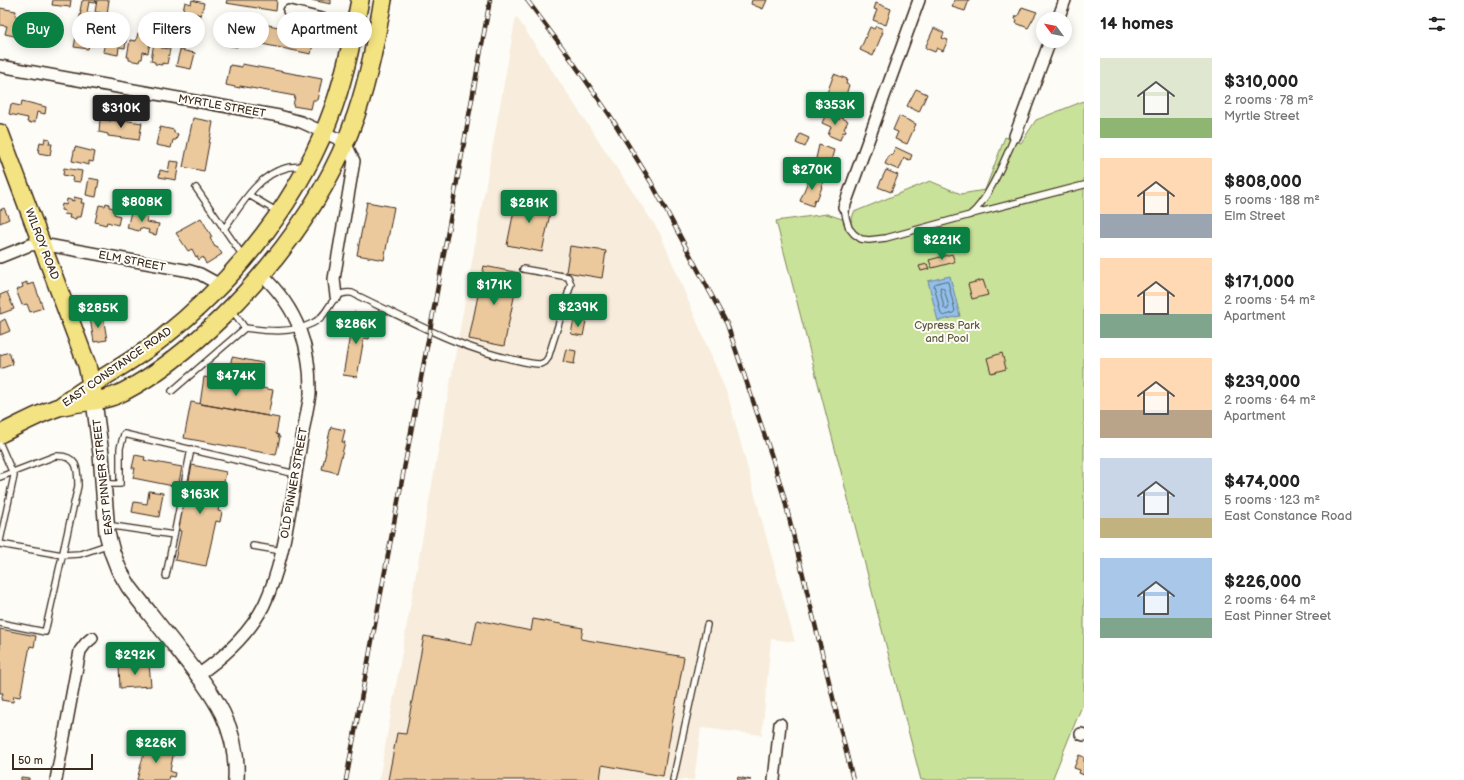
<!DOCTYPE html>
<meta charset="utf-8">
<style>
body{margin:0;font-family:"Balsamiq Sans",sans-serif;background:#f6f6f6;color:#222;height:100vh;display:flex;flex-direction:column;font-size:15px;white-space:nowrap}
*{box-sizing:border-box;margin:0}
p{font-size:13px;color:#767676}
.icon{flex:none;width:22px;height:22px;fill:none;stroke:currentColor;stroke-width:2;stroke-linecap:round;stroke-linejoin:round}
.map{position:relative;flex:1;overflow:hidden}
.drawer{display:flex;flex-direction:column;background:#fff;width:380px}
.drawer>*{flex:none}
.hud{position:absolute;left:12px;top:12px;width:380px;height:36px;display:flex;gap:8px}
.needle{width:26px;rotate:302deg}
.controls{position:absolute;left:1036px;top:12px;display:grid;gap:8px}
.controls a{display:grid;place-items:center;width:36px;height:36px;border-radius:50%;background:#fff;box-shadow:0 2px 10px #0003;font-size:20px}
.scale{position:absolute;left:12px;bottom:10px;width:81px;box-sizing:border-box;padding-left:4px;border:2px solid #3b2a1e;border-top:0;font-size:11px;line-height:14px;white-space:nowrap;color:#3b2a1e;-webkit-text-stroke:3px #fdfcf7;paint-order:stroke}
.price{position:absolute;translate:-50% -34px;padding:0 9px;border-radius:4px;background:#0b8043;color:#fff;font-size:13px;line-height:26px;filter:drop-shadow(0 1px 2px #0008)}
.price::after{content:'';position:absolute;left:50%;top:24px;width:12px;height:9px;margin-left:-6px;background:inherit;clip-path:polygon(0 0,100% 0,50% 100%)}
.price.current{background:#222;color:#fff}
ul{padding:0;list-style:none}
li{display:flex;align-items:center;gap:12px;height:100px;padding:0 16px}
li span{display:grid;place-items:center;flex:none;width:112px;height:80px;border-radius:0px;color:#555}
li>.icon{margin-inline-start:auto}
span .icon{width:48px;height:48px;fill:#fffc;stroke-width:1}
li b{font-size:17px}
h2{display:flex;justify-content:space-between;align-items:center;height:48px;padding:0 16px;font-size:17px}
.tag{padding:0 14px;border-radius:18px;background:#fff;box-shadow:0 2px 10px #0003;font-size:14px;line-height:36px}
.tag.current{background:#0b8043;color:#fff}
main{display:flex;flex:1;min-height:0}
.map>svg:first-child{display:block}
</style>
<main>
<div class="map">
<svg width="1084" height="780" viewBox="0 0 1084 780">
<rect width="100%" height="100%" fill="#fdfcf7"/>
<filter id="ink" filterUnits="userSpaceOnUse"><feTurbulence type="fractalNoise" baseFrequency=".025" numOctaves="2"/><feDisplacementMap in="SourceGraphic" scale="8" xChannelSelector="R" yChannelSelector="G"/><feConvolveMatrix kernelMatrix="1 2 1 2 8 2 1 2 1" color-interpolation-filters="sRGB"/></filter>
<g filter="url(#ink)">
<path fill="#f8eddc" d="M 516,16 L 660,233 L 728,396 L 795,642 L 771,639 L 762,735 L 701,728 L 694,780 L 379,780 Z"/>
<path fill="#c9e299" stroke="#82865c" d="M 1084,101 L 1084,701 L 1052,780 L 921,780 L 776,221 L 827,214 L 851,222 L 854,212 L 930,181 L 961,194 L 985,190 L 1005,137 L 1021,143 L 1036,120 Z"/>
<path fill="#91c0ec" stroke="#6f849a" d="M 950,276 L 960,316 L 938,321 L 928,281 Z"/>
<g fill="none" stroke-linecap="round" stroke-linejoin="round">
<path stroke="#5d6670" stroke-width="1" d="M 945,281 L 948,282 L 955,311 L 953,313 L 943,316 L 941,314 L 934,285 L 935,284 Z
M 941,287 L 944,289 L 949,307 L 947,310 L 944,308 L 940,289 Z"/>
</g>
<path fill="#ecc99d" stroke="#3b2a1e" d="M 53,0 L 71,0 L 70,7 L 52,5 Z
M 85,0 L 96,0 L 95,3 L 89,2 L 87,12 L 94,14 L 90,40 L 94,41 L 93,46 L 89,45 L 88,49 L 74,47 L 81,11 L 80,11 L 82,1 Z
M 97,0 L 109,0 L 107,14 L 95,12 Z
M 192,0 L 204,3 L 201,15 L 183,11 L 185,2 L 191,4 Z
M 227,0 L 277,0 L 276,11 L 226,3 Z
M 311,0 L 331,0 L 331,4 Z
M 752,0 L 767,0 L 763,9 L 751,4 Z
M 954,0 L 969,0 L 965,11 L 952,7 Z
M 876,3 L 891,9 L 886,25 L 873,20 L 877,10 L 874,9 Z
M 1022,7 L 1037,12 L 1028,28 L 1016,23 L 1017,20 L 1015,19 L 1016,16 L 1018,16 Z
M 0,8 L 16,11 L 15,16 L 23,18 L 19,37 L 5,34 L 7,26 L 0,25 Z
M 183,12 L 201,15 L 197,35 L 179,32 Z
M 232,13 L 243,15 L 237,47 L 225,45 L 226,38 L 228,38 Z
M 170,17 L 181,20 L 178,32 L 167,29 Z
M 37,21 L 55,23 L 54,28 L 60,30 L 58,38 L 43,37 L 42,41 L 34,39 Z
M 263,24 L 315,34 L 311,54 L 252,42 L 253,38 L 260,40 Z
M 876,26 L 883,29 L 881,32 L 883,32 L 873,56 L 860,50 L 870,27 L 874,29 Z
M 934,28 L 944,33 L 942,38 L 948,40 L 943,51 L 937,48 L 935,52 L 925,48 Z
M 112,31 L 121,33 L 121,35 L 127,36 L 125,48 L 119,47 L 118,55 L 103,52 L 106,36 L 111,37 Z
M 138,33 L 146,34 L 145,42 L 150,43 L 148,53 L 143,52 L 142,59 L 140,59 L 139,62 L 129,60 L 129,57 L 127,57 L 130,40 L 136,41 Z
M 154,42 L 162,43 L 161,48 L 170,49 L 167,64 L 162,63 L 162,65 L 155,64 L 155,62 L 151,61 Z
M 180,50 L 195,53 L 191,69 L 176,66 Z
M 242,64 L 322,79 L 317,100 L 313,100 L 311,109 L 293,106 L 295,96 L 240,86 L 240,88 L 226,85 L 230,65 L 242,67 Z
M 834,74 L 847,79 L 846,84 L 849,85 L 846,95 L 842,93 L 841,98 L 827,93 Z
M 916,89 L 927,94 L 919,112 L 907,106 Z
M 22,101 L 46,107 L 45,114 L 37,112 L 35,122 L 32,122 L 32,123 L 27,122 L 28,118 L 9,114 L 11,104 L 21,106 Z
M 826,114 L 839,120 L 840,117 L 848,121 L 844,129 L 846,130 L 845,133 L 843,132 L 840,140 L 828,135 L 831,127 L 822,123 Z
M 899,116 L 916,124 L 907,144 L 895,139 L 898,132 L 893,130 Z
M 193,118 L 213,122 L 204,171 L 183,167 Z
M 100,119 L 111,121 L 111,120 L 117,121 L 117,119 L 142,123 L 139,140 L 108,136 L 108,134 L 99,132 Z
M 160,127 L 174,130 L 174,133 L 178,134 L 176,140 L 173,140 L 171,148 L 156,145 Z
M 800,134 L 809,138 L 805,147 L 796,143 Z
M 45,138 L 50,139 L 49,144 L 52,144 L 50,155 L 38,153 L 40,142 L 44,143 Z
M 819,145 L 834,150 L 829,168 L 815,163 Z
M 75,147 L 95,152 L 93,162 L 89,161 L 89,165 L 72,161 Z
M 895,147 L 912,155 L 910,160 L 904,158 L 899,170 L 885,164 L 889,155 L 892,156 Z
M 170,161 L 179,162 L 176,180 L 159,177 L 160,170 L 168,172 Z
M 64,168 L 82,171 L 80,182 L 72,181 L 73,177 L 63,175 Z
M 886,170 L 898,175 L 891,192 L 878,187 Z
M 810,176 L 823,181 L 821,187 L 822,187 L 817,200 L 815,199 L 813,206 L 800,201 Z
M 89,178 L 99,180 L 96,197 L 86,195 Z
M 121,194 L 131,196 L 129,206 L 119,204 Z
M 517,196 L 552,204 L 542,252 L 507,245 Z
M 74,197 L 82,199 L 81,203 L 84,203 L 81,217 L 76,217 L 76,219 L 69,218 L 70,215 L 64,214 L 65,211 L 61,210 L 62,204 L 66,205 L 67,199 L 74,201 Z
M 367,202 L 394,207 L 384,260 L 357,255 Z
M 106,203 L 109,204 L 109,207 L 115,208 L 114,214 L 120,216 L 118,225 L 107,222 L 106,225 L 95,222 L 99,205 L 105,206 Z
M 4,208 L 9,219 L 0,223 L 0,210 Z
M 137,209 L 143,210 L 142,214 L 148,215 L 146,222 L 159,224 L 156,235 L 148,233 L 149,230 L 140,228 L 139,231 L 127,228 L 131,212 L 136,213 Z
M 201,218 L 212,237 L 210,238 L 215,247 L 217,246 L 222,254 L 206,264 L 203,257 L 199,260 L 197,256 L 196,257 L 192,249 L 188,251 L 176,233 L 182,230 L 181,229 Z
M 570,246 L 606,251 L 602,278 L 566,272 Z
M 952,254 L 955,262 L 932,268 L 929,260 Z
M 927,264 L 929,269 L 921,271 L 919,266 Z
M 484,266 L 519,273 L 504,346 L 469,339 Z
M 983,280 L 988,295 L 972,299 L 968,284 Z
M 27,282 L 27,285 L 34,283 L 43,308 L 30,312 L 27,304 L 22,305 L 16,290 L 23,287 L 22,284 Z
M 7,292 L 14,309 L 0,314 L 0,295 Z
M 354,312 L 367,315 L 365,330 L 370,331 L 369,339 L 364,338 L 357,377 L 343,375 Z
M 103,316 L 107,340 L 94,342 L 90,318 Z
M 5,319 L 10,331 L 0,335 L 0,322 Z
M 574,319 L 586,321 L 583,336 L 571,334 Z
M 566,349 L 576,351 L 574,364 L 563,362 Z
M 9,352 L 13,364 L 0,369 L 0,355 Z
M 1002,353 L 1006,369 L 991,373 L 987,358 Z
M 232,357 L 263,363 L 260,378 L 238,373 L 237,377 L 232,376 L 233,372 L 229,371 Z
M 204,377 L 273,390 L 268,416 L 200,404 Z
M 191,402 L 279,418 L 276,434 L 279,435 L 278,437 L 280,437 L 276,455 L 184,438 Z
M 331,427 L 345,430 L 342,442 L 345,442 L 337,473 L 322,469 L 326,452 L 325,452 Z
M 135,455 L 145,457 L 144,460 L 182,467 L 178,487 L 133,478 L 135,468 L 132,468 Z
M 192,465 L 226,472 L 218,511 L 222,512 L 220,522 L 216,521 L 206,566 L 175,560 L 181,531 L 178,530 L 186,489 L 187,489 Z
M 149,491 L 163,493 L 159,517 L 132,512 L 134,502 L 147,504 Z
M 533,619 L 583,628 L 581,639 L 684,657 L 663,776 L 602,765 L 600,780 L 388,780 L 397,733 L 406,734 L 424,636 L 472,645 L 477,620 L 531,631 Z
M 0,629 L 36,636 L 34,647 L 30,646 L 20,697 L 14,696 L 13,702 L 1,700 L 3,693 L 0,693 Z
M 149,664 L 151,686 L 120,688 L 119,666 Z
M 146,745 L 174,751 L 170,771 L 175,773 L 174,777 L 169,776 L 168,780 L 137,780 Z
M 1079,755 L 1084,757 L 1084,775 L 1079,773 L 1080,770 L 1074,768 Z
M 21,777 L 29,778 L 29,780 L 21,780 Z
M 738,777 L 751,780 L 737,780 Z"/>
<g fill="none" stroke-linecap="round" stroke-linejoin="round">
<defs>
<path id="lane" d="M 196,188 L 243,256
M 249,195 L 278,212
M 844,207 L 846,218 L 849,228 L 854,234 L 861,239 L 869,240 L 886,238 L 970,215 C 989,200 1005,158 1015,136
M 972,214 L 1084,185
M 224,229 C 240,207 257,175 286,168 C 292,166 299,167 305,166
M 245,328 C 267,331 291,334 313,323 C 332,314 329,290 352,293 C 405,318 459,349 516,360 C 524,362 532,364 540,364 L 545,362 L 548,358 L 571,284 L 568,277 L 523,269
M 172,391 L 245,328 L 232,310
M 0,444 L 14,476 L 0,541
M 0,477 L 55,456 C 77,455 78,467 78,486 L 45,632 L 0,623
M 104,484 L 120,484 L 120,448 L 124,434 L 296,474
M 106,525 L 174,535
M 0,544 L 62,555 L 80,554 L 110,544
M 253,546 L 282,551
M 166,576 L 191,449
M 673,780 L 707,625"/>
<path id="street" d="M 289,11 L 354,27
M 1058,19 L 1065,0
M 0,66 L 279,116 L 301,122 L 345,142 L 354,161 L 334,279 L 336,296
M 1015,136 L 1050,41
M 844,207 L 919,0
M 0,257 L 30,245 L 42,244 L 190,271 L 200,274 L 220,285
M 198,675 C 224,657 249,635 264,605 C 281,569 287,527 294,488 C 298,457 304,426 310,395 C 311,347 298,309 262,275
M 1081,734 L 1084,735
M 56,780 L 80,651 L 86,643 L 92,638
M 774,780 L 780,724"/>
<path id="secondary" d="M 94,401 L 101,454 L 107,533 L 112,552 L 119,570 L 129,587 C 146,609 163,630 180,652 C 212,693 239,725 236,780"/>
<path id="primary" d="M 0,133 L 87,365 L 93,393
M 61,406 C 93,381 130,364 161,339 C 237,279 302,197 334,106 C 346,71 353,36 360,0
M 0,434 C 19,425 40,413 59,407 C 80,401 103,403 123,392 C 160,373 192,346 221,318 C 280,260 329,193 356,115 C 369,77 376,39 383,0"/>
</defs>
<use href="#lane" stroke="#3b2a1e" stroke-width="8"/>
<use href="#street" stroke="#3b2a1e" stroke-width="14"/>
<use href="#secondary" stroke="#3b2a1e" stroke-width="18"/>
<use href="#primary" stroke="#3b2a1e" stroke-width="20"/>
<use href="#lane" stroke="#fdfcf7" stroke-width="5.5"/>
<use href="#street" stroke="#fdfcf7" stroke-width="11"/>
<use href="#secondary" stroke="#fdfcf7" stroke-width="15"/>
<use href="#primary" stroke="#f4e382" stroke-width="17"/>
<defs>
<path id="rail" d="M 527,0 L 568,55 L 611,117 L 651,182 L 727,324 L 773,460 L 784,497 L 853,780
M 346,780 L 430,330 L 490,0"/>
</defs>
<use href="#rail" stroke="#3b2a1e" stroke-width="4.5"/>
<use href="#rail" stroke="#fdfcf7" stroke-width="3" stroke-dasharray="9" stroke-linecap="butt"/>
</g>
</g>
<g text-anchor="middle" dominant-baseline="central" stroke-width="4" stroke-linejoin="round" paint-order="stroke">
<g font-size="11" fill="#3b2a1e" stroke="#fdfcf7">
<text transform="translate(222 106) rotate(10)">MYRTLE STREET</text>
<text transform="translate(42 244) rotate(69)">WILROY ROAD</text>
<text transform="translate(132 261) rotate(11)">ELM STREET</text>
<text transform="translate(117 367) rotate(-35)">EAST CONSTANCE ROAD</text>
<text transform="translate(103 477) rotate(-96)">EAST PINNER STREET</text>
<text transform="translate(294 483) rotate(-80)">OLD PINNER STREET</text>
</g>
<g font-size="11" fill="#5e583d" stroke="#fdfcf7">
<text x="947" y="325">Cypress Park<tspan x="947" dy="13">and Pool</tspan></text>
</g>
</g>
</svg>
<div class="controls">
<a><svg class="needle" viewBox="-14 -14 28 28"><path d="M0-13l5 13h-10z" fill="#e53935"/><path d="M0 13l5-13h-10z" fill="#767676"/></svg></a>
</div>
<div class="scale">50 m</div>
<b class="price" style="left:835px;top:126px">$353K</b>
<b class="price current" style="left:121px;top:129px">$310K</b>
<b class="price" style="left:812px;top:191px">$270K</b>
<b class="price" style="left:142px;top:223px">$808K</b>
<b class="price" style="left:529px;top:224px">$281K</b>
<b class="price" style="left:942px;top:261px">$221K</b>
<b class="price" style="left:494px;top:306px">$171K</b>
<b class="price" style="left:578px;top:328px">$239K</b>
<b class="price" style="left:98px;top:329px">$285K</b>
<b class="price" style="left:356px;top:345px">$286K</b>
<b class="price" style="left:236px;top:397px">$474K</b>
<b class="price" style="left:200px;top:515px">$163K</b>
<b class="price" style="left:135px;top:676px">$292K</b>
<b class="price" style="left:156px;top:764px">$226K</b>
<div class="hud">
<a class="tag current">Buy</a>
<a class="tag">Rent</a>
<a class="tag">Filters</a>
<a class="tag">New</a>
<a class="tag">Apartment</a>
</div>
</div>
<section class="drawer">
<h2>14 homes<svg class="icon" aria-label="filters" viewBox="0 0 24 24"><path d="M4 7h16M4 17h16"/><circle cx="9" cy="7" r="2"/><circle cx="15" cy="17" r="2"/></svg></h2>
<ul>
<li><span style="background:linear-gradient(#dfe7d0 75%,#8fb573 0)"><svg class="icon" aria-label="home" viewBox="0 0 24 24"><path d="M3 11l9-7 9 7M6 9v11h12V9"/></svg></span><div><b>$310,000</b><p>2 rooms · 78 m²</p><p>Myrtle Street</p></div></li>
<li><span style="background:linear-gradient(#ffd9b3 70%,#9aa5b1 0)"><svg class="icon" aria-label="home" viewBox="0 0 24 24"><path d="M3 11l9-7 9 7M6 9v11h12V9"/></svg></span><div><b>$808,000</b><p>5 rooms · 188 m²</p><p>Elm Street</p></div></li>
<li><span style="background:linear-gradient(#ffd9b3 70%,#7fa58c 0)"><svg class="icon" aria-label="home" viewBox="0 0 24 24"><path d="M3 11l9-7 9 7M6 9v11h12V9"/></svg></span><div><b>$171,000</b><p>2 rooms · 54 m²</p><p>Apartment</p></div></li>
<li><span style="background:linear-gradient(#ffd9b3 65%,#b9a48a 0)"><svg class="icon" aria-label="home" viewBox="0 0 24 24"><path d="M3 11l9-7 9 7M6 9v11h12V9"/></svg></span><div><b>$239,000</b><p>2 rooms · 64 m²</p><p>Apartment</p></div></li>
<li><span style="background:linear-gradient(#c9d6e8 75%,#c2b280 0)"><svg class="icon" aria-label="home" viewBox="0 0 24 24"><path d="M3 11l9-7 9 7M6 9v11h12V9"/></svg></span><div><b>$474,000</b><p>5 rooms · 123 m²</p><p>East Constance Road</p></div></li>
<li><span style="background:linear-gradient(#a9c7e8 75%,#7fa58c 0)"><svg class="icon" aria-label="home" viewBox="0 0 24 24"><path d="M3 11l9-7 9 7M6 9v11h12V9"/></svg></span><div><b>$226,000</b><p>2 rooms · 64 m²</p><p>East Pinner Street</p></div></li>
</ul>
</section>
</main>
